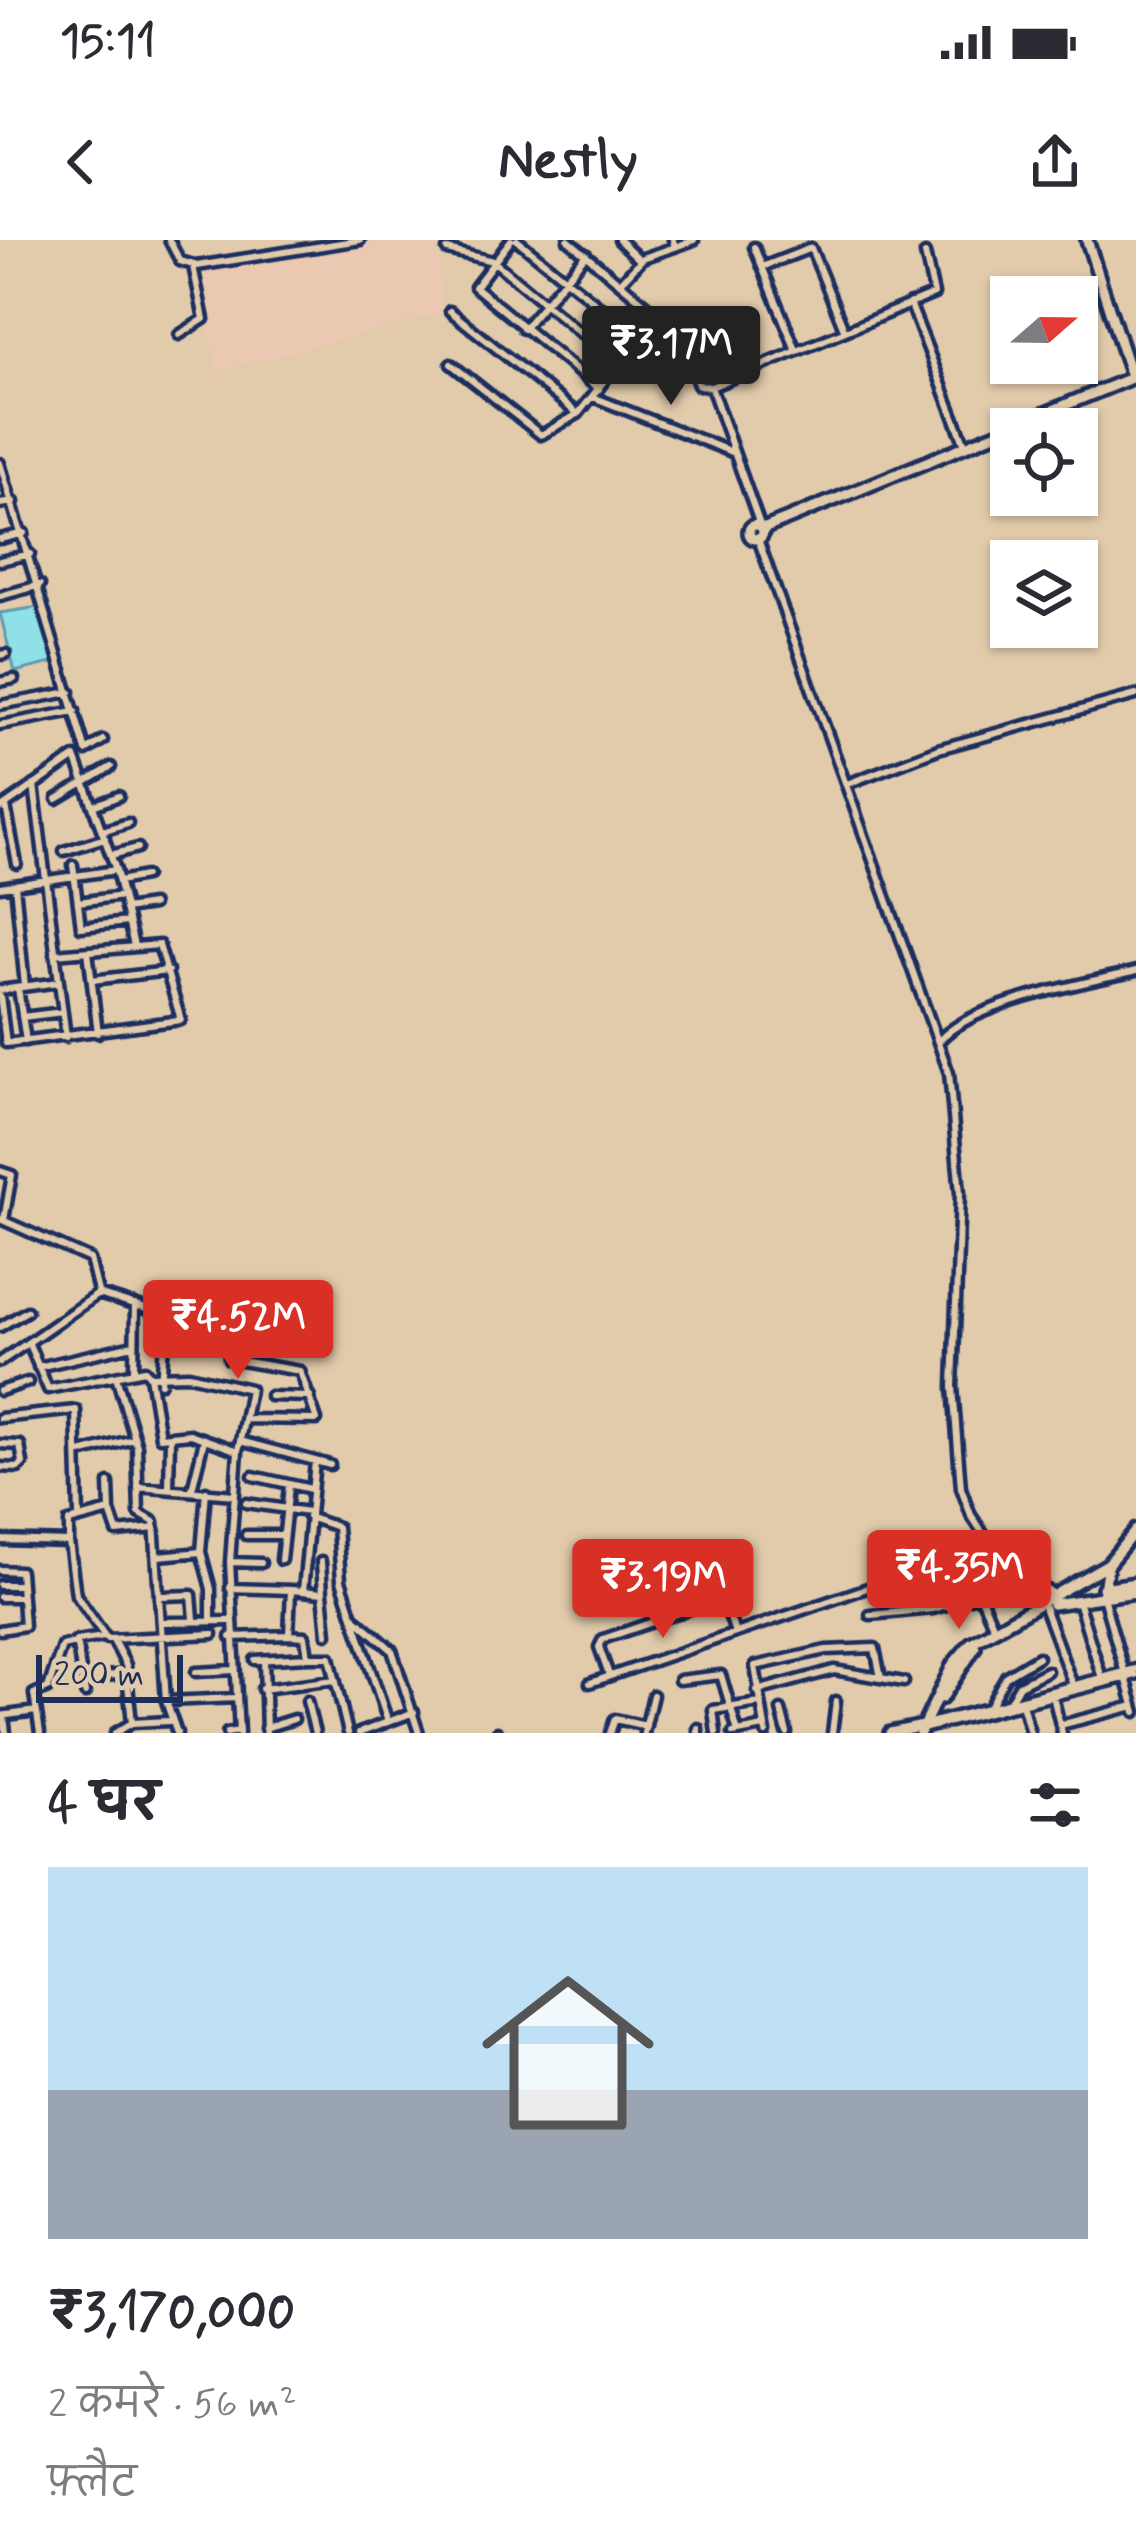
<!DOCTYPE html>
<html lang="hi">
<meta charset="utf-8">
<style>
body{margin:0;font-family:Mynerve,"Playpen Sans Deva",sans-serif;background:#f7f7f7;color:#2b2b33;height:100vh;display:flex;flex-direction:column;font-size:45px;white-space:nowrap}
*{box-sizing:border-box;margin:0}
p{font-size:39px;color:#7c7c81}
.icon{flex:none;width:66px;height:66px;fill:none;stroke:currentColor;stroke-width:2;stroke-linecap:round;stroke-linejoin:round}
.map{position:relative;height:1493px;overflow:hidden}
.panel{display:flex;flex-direction:column;background:#fff;flex:1}
.panel>*{flex:none}
.needle{width:78px;rotate:70deg}
.buttons{position:absolute;left:990px;top:36px;display:grid;gap:24px}
.buttons a{display:grid;place-items:center;width:108px;height:108px;border-radius:0px;background:#fff;box-shadow:0 3px 9px #0004;font-size:60px}
.scale{position:absolute;left:36px;bottom:30px;width:147px;box-sizing:border-box;padding-left:12px;border:6px solid #1b2f5e;border-top:0;font-size:33px;line-height:42px;white-space:nowrap;color:#1b2f5e;-webkit-text-stroke:9px #e2cbab;paint-order:stroke}
.price{position:absolute;translate:-50% -102px;padding:0 27px;border-radius:12px;background:#d93025;color:#fff;font-size:39px;line-height:78px;filter:drop-shadow(0 3px 6px #0008)}
.price::after{content:'';position:absolute;left:50%;top:72px;width:36px;height:27px;margin-left:-18px;background:inherit;clip-path:polygon(0 0,100% 0,50% 100%)}
.price.active{background:#222;color:#fff}
ul{padding:0;list-style:none}
li{display:grid;align-content:center;gap:24px;height:636px;padding:0 48px}
li+li{border-top:3px solid #e1e1e2}
li span{display:grid;place-items:center;height:372px;border-radius:0px;color:#555}
li>.icon{margin-inline-start:auto}
span .icon{width:216px;height:216px;fill:#fffc;stroke-width:1}
li b{font-size:51px}
h2{display:flex;justify-content:space-between;align-items:center;height:144px;padding:0 48px;font-size:51px}
.status{display:flex;justify-content:space-between;align-items:center;height:84px;padding:0 60px;background:#fff;direction:ltr}
.status svg{height:33px;fill:currentColor}
header{display:flex;justify-content:space-between;align-items:center;height:156px;padding:0 48px;background:#fff;font-size:54px;font-weight:700}
.map>svg:first-child{display:block}
</style>
<div class="status"><b>15:11</b><svg viewBox="0 0 49 12"><path d="M0 12V9h3v3zM5 12V6h3v6zM10 12V3h3v9zM15 12V0h3v12zM26 1h20v11H26zM47 4h2v5h-2z"/></svg></div>
<header><svg class="icon" aria-label="back" viewBox="0 0 24 24"><path d="M15 5l-7 7 7 7"/></svg>Nestly<svg class="icon" aria-label="share" viewBox="0 0 24 24"><path d="M12 15V3M7 8l5-5 5 5M5 13v7h14v-7"/></svg></header>
<div class="map">
<svg width="1136" height="1493" viewBox="0 0 1136 1493">
<rect width="100%" height="100%" fill="#e2cbab"/>
<filter id="ink" filterUnits="userSpaceOnUse"><feTurbulence type="fractalNoise" baseFrequency=".00833" numOctaves="2"/><feDisplacementMap in="SourceGraphic" scale="24" xChannelSelector="R" yChannelSelector="G"/><feConvolveMatrix kernelMatrix="1 2 1 2 8 2 1 2 1" color-interpolation-filters="sRGB"/></filter>
<g filter="url(#ink)">
<path fill="#eac8b1" d="M 393,0 L 439,0 L 442,73 L 217,132 L 197,33 Z"/>
<path fill="#8fe1e7" stroke="#619ab0" stroke-width="3" d="M 39,367 L 56,422 L 15,432 L 0,373 Z"/>
<g fill="none" stroke-linecap="round" stroke-linejoin="round">
<defs>
<path id="street" d="M 169,0 L 180,21 L 197,26 L 360,0
M 511,0 L 475,47 L 599,149
M 517,0 L 639,98
M 619,0 L 640,20
M 675,7 L 694,0
M 754,7 L 796,110
M 447,10 L 493,21 L 618,124
M 762,27 L 811,8 L 844,89
M 621,42 L 643,18 L 675,7 L 673,0
M 910,63 L 965,205
M 450,71 L 578,174
M 673,78 L 698,145 L 711,147
M 523,89 L 586,14
M 179,95 L 204,79 L 193,26
M 451,124 L 541,195 L 578,174 L 657,74 L 568,0
M 593,157 L 734,213
M 0,223 L 86,511
M 0,264 L 14,262
M 760,285 L 711,147 L 934,54 L 925,14
M 0,299 L 24,293
M 758,299 L 949,833 L 960,953 L 953,1147 L 961,1248 L 971,1275 L 997,1315 L 1054,1355
M 0,321 L 30,314
M 0,356 L 40,345
M 0,415 L 6,414
M 0,442 L 14,439
M 0,465 L 70,452
M 0,485 L 75,471
M 86,511 L 103,500
M 75,517 L 116,630 L 134,706
M 847,544 L 938,509 L 1136,455
M 34,545 L 66,797
M 57,559 L 111,527
M 6,566 L 17,624
M 93,566 L 119,556
M 0,569 L 74,518
M 102,591 L 128,583
M 64,611 L 105,598
M 111,615 L 138,608
M 73,625 L 81,687 L 128,682
M 119,641 L 145,636
M 15,645 L 25,746
M 0,647 L 116,630
M 78,662 L 122,656
M 125,669 L 152,665
M 88,711 L 98,793
M 92,740 L 168,731
M 18,748 L 26,801
M 0,750 L 59,742
M 0,756 L 6,803 L 181,780 L 159,705 L 55,714
M 22,777 L 63,772
M 940,800 C 973,762 1087,743 1136,731
M 0,931 L 12,935 L 4,980
M 0,979 L 90,1019 L 98,1052
M 0,1087 L 27,1071
M 228,1097 L 229,1119 L 300,1131 L 317,1180 L 246,1179
M 29,1104 L 48,1149 L 145,1130 L 150,1136 L 189,1135 L 250,1149 L 238,1211 L 230,1322 L 239,1493
M 0,1122 L 98,1054 L 262,1105
M 38,1127 L 133,1105
M 134,1132 L 135,1065
M 116,1136 L 137,1206 L 139,1273 L 154,1282 L 166,1461 L 177,1493
M 150,1136 L 160,1197 L 190,1194 L 238,1211
M 161,1143 L 166,1077
M 0,1151 L 28,1142
M 270,1156 L 310,1157
M 0,1178 L 76,1170 L 79,1276
M 240,1201 L 330,1225
M 0,1204 L 20,1205 L 23,1223 L 18,1228 L 0,1227
M 80,1213 L 134,1199
M 253,1236 L 311,1249
M 109,1243 L 110,1271
M 138,1247 L 235,1255
M 169,1249 L 170,1198
M 192,1249 L 204,1200
M 206,1251 L 201,1312 L 211,1349 L 211,1379
M 246,1263 L 308,1272
M 308,1277 L 337,1287 L 341,1340 L 388,1482
M 246,1295 L 283,1295
M 0,1300 L 69,1302 L 76,1355 L 107,1399 L 213,1394
M 69,1302 L 69,1282 L 110,1271 L 117,1292 L 155,1288
M 159,1316 L 201,1312
M 281,1320 L 289,1246
M 230,1322 L 261,1323
M 321,1322 L 323,1353
M 0,1330 L 20,1331 L 24,1386 L 0,1390
M 0,1345 L 21,1345
M 230,1348 L 291,1350
M 303,1351 L 315,1221
M 162,1356 L 192,1355 L 194,1379
M 0,1357 L 22,1357
M 1103,1357 L 1136,1472
M 1078,1361 L 1102,1438
M 1044,1367 L 1073,1445
M 870,1375 L 933,1369 L 980,1355 L 995,1390
M 354,1377 L 392,1410 L 419,1493
M 164,1382 L 229,1381
M 327,1394 L 323,1353 L 291,1350 L 289,1395 L 305,1396 L 308,1417 L 330,1417 L 348,1493
M 231,1397 L 289,1395
M 113,1400 L 126,1425 L 132,1483
M 255,1420 L 308,1417
M 264,1420 L 266,1493
M 196,1432 L 234,1430
M 609,1435 L 599,1407 L 603,1399 L 717,1360 L 725,1363 L 735,1393
M 83,1438 L 127,1434
M 679,1440 L 721,1435 L 738,1492
M 590,1443 L 873,1346 L 974,1323
M 262,1449 L 335,1440
M 757,1451 L 834,1430 L 904,1442
M 85,1453 L 76,1401 L 104,1397
M 1053,1456 L 1062,1493
M 166,1461 L 237,1458
M 307,1461 L 315,1493
M 1010,1461 L 1019,1445 L 1047,1431
M 989,1467 L 1006,1436 L 1038,1417
M 1023,1467 L 1030,1493
M 781,1470 L 787,1493
M 0,1476 L 36,1471
M 4,1476 L 6,1493
M 926,1484 L 1136,1429
M 1060,1485 L 1134,1466
M 265,1488 L 294,1479
M 698,1488 L 698,1493
M 922,1489 L 1136,1435
M 40,1493 L 34,1454 L 48,1448 L 62,1406 L 76,1403
M 115,1493 L 132,1483 L 169,1481
M 227,1493 L 239,1491
M 359,1493 L 414,1472
M 497,1493 L 497,1492
M 610,1493 L 615,1479 L 646,1486
M 644,1493 L 653,1455
M 716,1493 L 713,1470 L 760,1463
M 733,1493 L 764,1487
M 766,1493 L 755,1426 L 826,1410 L 875,1408 L 881,1438
M 832,1493 L 836,1461"/>
<path id="secondary" d="M 1087,0 L 1131,136
M749 292a7 7 0 1 1 14 0a7 7 0 1 1-14 0Z
M 763,289 L 1136,136
M 1103,1348 L 1136,1343
M 1103,1357 L 1108,1324
M 1053,1364 L 1136,1352
M 942,1458 L 975,1407
M 890,1493 L 923,1486
M 920,1493 L 953,1424 L 971,1403 L 1108,1324 L 1136,1290"/>
</defs>
<use href="#street" stroke="#1b2f5e" stroke-width="15"/>
<use href="#secondary" stroke="#1b2f5e" stroke-width="18"/>
<use href="#street" stroke="#e2cbab" stroke-width="6"/>
<use href="#secondary" stroke="#e2cbab" stroke-width="9"/>
</g>
</g>
</svg>
<div class="buttons">
<a><svg class="needle" viewBox="-14 -14 28 28"><path d="M0-13l5 13h-10z" fill="#e53935"/><path d="M0 13l5-13h-10z" fill="#7c7c81"/></svg></a>
<a><svg class="icon" aria-label="locate" viewBox="0 0 24 24"><circle cx="12" cy="12" r="6"/><path d="M12 2v4M12 18v4M2 12h4M18 12h4"/></svg></a>
<a><svg class="icon" aria-label="layers" viewBox="0 0 24 24"><path d="M12 4l9 5-9 5-9-5zM3 14l9 5 9-5"/></svg></a>
</div>
<div class="scale">200 m</div>
<b class="price active" style="left:671px;top:168px">₹3.17M</b>
<b class="price" style="left:238px;top:1142px">₹4.52M</b>
<b class="price" style="left:959px;top:1392px">₹4.35M</b>
<b class="price" style="left:663px;top:1401px">₹3.19M</b>
</div>
<section class="panel">
<h2>4 घर<svg class="icon" aria-label="filters" viewBox="0 0 24 24"><path d="M4 7h16M4 17h16"/><circle cx="9" cy="7" r="2"/><circle cx="15" cy="17" r="2"/></svg></h2>
<ul>
<li><span style="background:linear-gradient(#bfe0f5 60%,#9aa5b1 0)"><svg class="icon" aria-label="home" viewBox="0 0 24 24"><path d="M3 11l9-7 9 7M6 9v11h12V9"/></svg></span><div><b>₹3,170,000</b><p>2 कमरे · 56 m²</p><p>फ़्लैट</p></div></li>
</ul>
</section>
